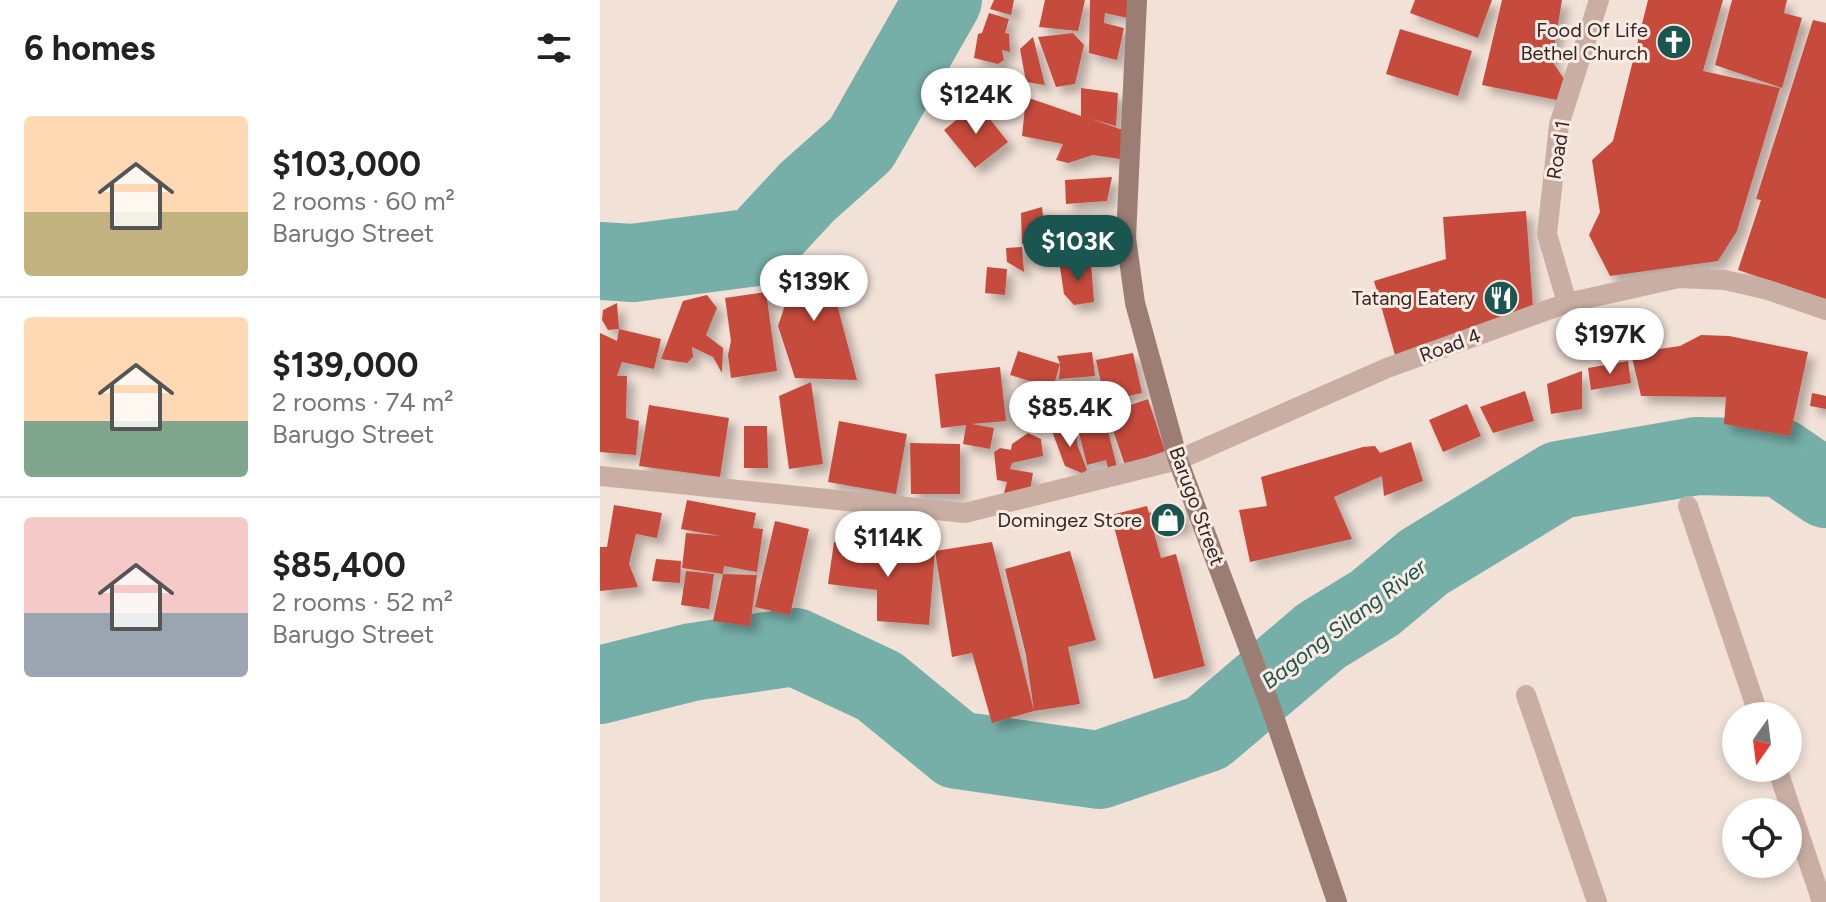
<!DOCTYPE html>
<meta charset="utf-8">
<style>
body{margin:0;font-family:Figtree,sans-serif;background:#f2f2f2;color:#222;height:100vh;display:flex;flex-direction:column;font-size:30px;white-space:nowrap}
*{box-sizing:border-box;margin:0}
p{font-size:26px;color:#767676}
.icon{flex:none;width:44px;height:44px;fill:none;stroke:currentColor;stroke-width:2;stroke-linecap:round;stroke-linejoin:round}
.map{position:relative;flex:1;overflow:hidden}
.panel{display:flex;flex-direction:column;background:#fff;width:600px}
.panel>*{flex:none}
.needle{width:52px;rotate:194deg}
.controls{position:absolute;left:1122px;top:702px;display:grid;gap:16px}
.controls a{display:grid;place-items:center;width:80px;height:80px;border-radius:50%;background:#fff;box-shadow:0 4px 12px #0003;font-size:40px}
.price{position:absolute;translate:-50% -68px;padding:0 18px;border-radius:28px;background:#fff;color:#222;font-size:26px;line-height:52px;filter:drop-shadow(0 2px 4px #0008)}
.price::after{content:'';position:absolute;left:50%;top:48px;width:24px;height:18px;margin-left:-12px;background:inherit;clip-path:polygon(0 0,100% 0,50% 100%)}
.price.selected{background:#1b5550;color:#fff}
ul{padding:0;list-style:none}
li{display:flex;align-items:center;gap:24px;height:200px;padding:0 24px}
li+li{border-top:2px solid #e0e0e0}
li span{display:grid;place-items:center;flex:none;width:224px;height:160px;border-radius:8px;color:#555}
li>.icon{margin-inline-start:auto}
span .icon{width:96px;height:96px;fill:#fffc;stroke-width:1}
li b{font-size:34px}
h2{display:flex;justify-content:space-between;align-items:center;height:96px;padding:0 24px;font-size:34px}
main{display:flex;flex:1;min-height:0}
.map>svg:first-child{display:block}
</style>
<main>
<section class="panel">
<h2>6 homes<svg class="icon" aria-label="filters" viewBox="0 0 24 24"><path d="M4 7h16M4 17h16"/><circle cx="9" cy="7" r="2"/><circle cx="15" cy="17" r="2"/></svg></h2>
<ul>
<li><span style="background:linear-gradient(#ffd9b3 60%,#c2b280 0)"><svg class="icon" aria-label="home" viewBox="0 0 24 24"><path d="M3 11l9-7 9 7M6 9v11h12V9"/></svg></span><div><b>$103,000</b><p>2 rooms · 60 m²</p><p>Barugo Street</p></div></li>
<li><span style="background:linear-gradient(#ffd9b3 65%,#7fa58c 0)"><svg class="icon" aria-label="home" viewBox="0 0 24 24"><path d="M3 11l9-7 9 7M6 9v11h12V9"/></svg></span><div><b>$139,000</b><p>2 rooms · 74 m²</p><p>Barugo Street</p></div></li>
<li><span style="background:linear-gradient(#f6c9c9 60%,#9aa5b1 0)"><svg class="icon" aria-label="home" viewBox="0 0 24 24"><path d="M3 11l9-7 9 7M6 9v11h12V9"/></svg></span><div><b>$85,400</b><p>2 rooms · 52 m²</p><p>Barugo Street</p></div></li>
</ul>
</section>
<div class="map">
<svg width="1226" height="902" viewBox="0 0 1226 902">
<defs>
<filter id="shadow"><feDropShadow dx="7" dy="7" stdDeviation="4" flood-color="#0004"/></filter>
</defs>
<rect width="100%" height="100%" fill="#f1e1d7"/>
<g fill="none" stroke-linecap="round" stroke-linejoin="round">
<path stroke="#76aea8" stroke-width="78" d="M 0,261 L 33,263 L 156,247 L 207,192 L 261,144 L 343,0
M 0,685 L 92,662 L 195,647 L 279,686 L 357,750 L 499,770 L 607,733 L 721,636 L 775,603 L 824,562 L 959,480 L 1097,456 L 1181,458 L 1226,489"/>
</g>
<path fill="#c74b3e" filter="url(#shadow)" d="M 394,0 L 414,0 L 411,15 L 390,9 Z
M 445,0 L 485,0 L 478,31 L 439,27 Z
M 490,0 L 529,0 L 528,18 L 505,13 L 504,23 L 524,28 L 517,60 L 489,53 Z
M 815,0 L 892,0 L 878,38 L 810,13 Z
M 902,0 L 962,0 L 952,61 L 966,82 L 957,100 L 882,85 Z
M 1048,0 L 1123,0 L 1103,71 L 1180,88 L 1137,231 L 1118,261 L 1010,276 L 989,235 L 1000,212 L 992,160 L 1013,141 Z
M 1132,0 L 1187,0 L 1184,13 L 1202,18 L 1182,88 L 1115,65 Z
M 389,13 L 409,19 L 405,33 L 409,34 L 410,52 L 402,50 L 404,60 L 398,64 L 374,58 L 378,34 L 382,33 Z
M 1213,20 L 1226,23 L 1226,299 L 1138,270 L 1161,200 L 1156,199 Z
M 800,29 L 872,51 L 858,96 L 786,74 Z
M 473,33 L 484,45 L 475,84 L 456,87 L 438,37 Z
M 433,37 L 445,85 L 426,82 L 420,49 Z
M 481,88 L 518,93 L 516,126 L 491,119 L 523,130 L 520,159 L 493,155 L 468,163 L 456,160 L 463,144 L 422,136 L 426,97 L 481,116 Z
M 377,103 L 408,142 L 375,168 L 344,130 Z
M 512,177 L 507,201 L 466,204 L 465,180 Z
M 442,207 L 446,240 L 422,244 L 421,213 Z
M 926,211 L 933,307 L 795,355 L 774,281 L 846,259 L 843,217 Z
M 422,247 L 424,272 L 407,262 L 406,248 Z
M 224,255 L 257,380 L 195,378 L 178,326 L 186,302 L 185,257 Z
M 491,263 L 494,302 L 474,305 L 464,294 L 460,267 Z
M 387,267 L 407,269 L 405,295 L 385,293 Z
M 166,292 L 177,371 L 131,378 L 128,355 L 131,341 L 125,298 Z
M 107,295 L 117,308 L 106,335 L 123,348 L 122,373 L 113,357 L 92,347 L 93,357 L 87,363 L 61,359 L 83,301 Z
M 17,303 L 19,329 L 61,339 L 54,369 L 22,362 L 17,376 L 27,376 L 26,418 L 39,421 L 36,455 L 0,452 L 0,333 L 17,341 L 19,329 L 8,330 L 2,320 L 3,310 Z
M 1101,335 L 1129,336 L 1208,352 L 1190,436 L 1124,424 L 1126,397 L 1041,396 L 1031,353 L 1080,346 Z
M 418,351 L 460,364 L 457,356 L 492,352 L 495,376 L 459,379 L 460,364 L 453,388 L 467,386 L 475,408 L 454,418 L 446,410 L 415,420 L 413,404 L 421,394 L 453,388 L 410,375 Z
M 533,353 L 542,393 L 505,401 L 496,360 Z
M 1028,361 L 1031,383 L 991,390 L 988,368 Z
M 400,367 L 406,421 L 372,424 L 394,428 L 390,449 L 363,444 L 366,425 L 341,428 L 335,374 Z
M 982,371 L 982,409 L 951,414 L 947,384 Z
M 211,382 L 223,464 L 189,469 L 179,396 Z
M 925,391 L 934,421 L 893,433 L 880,407 Z
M 1212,393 L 1226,396 L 1226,409 L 1210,406 Z
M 548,399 L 565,451 L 525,465 L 507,413 Z
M 867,404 L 881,436 L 843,452 L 829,420 Z
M 49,405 L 129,418 L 120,477 L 39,466 Z
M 503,411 L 518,471 L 509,472 L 506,460 L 487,465 L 475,417 Z
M 239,421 L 307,434 L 296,494 L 228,482 Z
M 470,425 L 477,428 L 477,444 L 487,470 L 482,473 L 465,466 L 452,431 L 465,430 Z
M 144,426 L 167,426 L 168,468 L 144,468 Z
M 428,433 L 441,439 L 443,456 L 412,463 L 410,469 L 433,473 L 429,496 L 404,493 L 407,482 L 397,480 L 394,452 L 400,448 L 411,450 L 412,444 Z
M 811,442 L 823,481 L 784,496 L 782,476 L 734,497 L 752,539 L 650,562 L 639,510 L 667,506 L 661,477 L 763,447 L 775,446 L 780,453 Z
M 310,443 L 360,444 L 360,494 L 311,494 Z
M 87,500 L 156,513 L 153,528 L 163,529 L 157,572 L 124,566 L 123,574 L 82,568 L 86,533 L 121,536 L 81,529 Z
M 14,505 L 62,513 L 57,538 L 36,534 L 29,564 L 38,587 L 0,591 L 0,547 L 7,547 Z
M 547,506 L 549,513 L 579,506 L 586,526 L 557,532 L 549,514 L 561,558 L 576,554 L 605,666 L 554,679 L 511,515 Z
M 175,521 L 209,529 L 190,615 L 155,607 Z
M 234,542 L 335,551 L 329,625 L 277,621 L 277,590 L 228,584 Z
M 392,542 L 434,711 L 392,723 L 372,653 L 352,657 L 335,551 Z
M 470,551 L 496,640 L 468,647 L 480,704 L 434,711 L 426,655 L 405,569 Z
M 56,559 L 81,561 L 80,583 L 52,581 Z
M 86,571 L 114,574 L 109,609 L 81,605 Z
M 123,574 L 157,575 L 150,626 L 113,621 Z"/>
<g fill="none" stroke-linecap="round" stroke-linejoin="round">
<path stroke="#c9aea3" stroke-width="20" d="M 967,303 L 947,234 L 959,125 L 999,0
M 0,476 L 365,513 L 578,460 L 787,368 L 967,303 L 1079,278 L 1125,280 L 1168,290 L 1226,310
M 1088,506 L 1159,716
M 926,695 L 997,902
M 1177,768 L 1222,902"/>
<path stroke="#9c7d74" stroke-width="20" d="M 537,0 L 526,238 L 535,303 L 578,460 L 670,705 L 737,902"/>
</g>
<defs>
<symbol id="church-disc" viewBox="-11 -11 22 22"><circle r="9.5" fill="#1b5550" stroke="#f9ebe3"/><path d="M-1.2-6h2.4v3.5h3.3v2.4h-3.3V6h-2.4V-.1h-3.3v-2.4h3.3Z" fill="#fff"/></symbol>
<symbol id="restaurant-disc" viewBox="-11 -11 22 22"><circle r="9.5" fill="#1b5550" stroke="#f9ebe3"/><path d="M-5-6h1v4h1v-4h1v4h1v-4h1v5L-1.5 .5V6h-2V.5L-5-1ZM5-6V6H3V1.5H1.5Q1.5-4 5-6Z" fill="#fff"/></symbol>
<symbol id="shop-disc" viewBox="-11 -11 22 22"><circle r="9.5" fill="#1b5550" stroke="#f9ebe3"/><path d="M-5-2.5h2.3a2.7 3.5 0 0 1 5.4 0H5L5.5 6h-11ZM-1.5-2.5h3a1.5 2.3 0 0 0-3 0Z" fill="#fff"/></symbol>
</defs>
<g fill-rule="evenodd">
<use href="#church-disc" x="1054" y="22" width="40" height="40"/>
<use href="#restaurant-disc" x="881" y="278" width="40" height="40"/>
<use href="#shop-disc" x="548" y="500" width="40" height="40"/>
</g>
<g text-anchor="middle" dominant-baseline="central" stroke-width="6" stroke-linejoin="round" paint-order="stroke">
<g font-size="20" fill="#332725" stroke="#f9ebe3" text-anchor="end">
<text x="1048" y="30">Food Of Life<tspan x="1048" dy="23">Bethel Church</tspan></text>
<text x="875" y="298">Tatang Eatery</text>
<text x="542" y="520">Domingez Store</text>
</g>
<g font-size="20" fill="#332725" stroke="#f9ebe3">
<text transform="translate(958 150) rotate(-81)">Road 1</text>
<text transform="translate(850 345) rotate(-20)">Road 4</text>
<text transform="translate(597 506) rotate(70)">Barugo Street</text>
</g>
<g font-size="22" font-style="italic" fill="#1b5550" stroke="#f9ebe3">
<text transform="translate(744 624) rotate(-37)">Bagong Silang River</text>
</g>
</g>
</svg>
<div class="controls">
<a><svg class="needle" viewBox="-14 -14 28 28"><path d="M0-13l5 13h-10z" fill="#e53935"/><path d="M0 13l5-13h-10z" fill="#767676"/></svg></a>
<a><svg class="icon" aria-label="locate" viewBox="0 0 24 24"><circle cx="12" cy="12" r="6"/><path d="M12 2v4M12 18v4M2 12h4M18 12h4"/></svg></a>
</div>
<b class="price" style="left:376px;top:136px">$124K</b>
<b class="price selected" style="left:478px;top:283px">$103K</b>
<b class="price" style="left:214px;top:323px">$139K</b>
<b class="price" style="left:1010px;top:376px">$197K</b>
<b class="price" style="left:470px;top:449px">$85.4K</b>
<b class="price" style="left:288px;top:579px">$114K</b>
</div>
</main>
